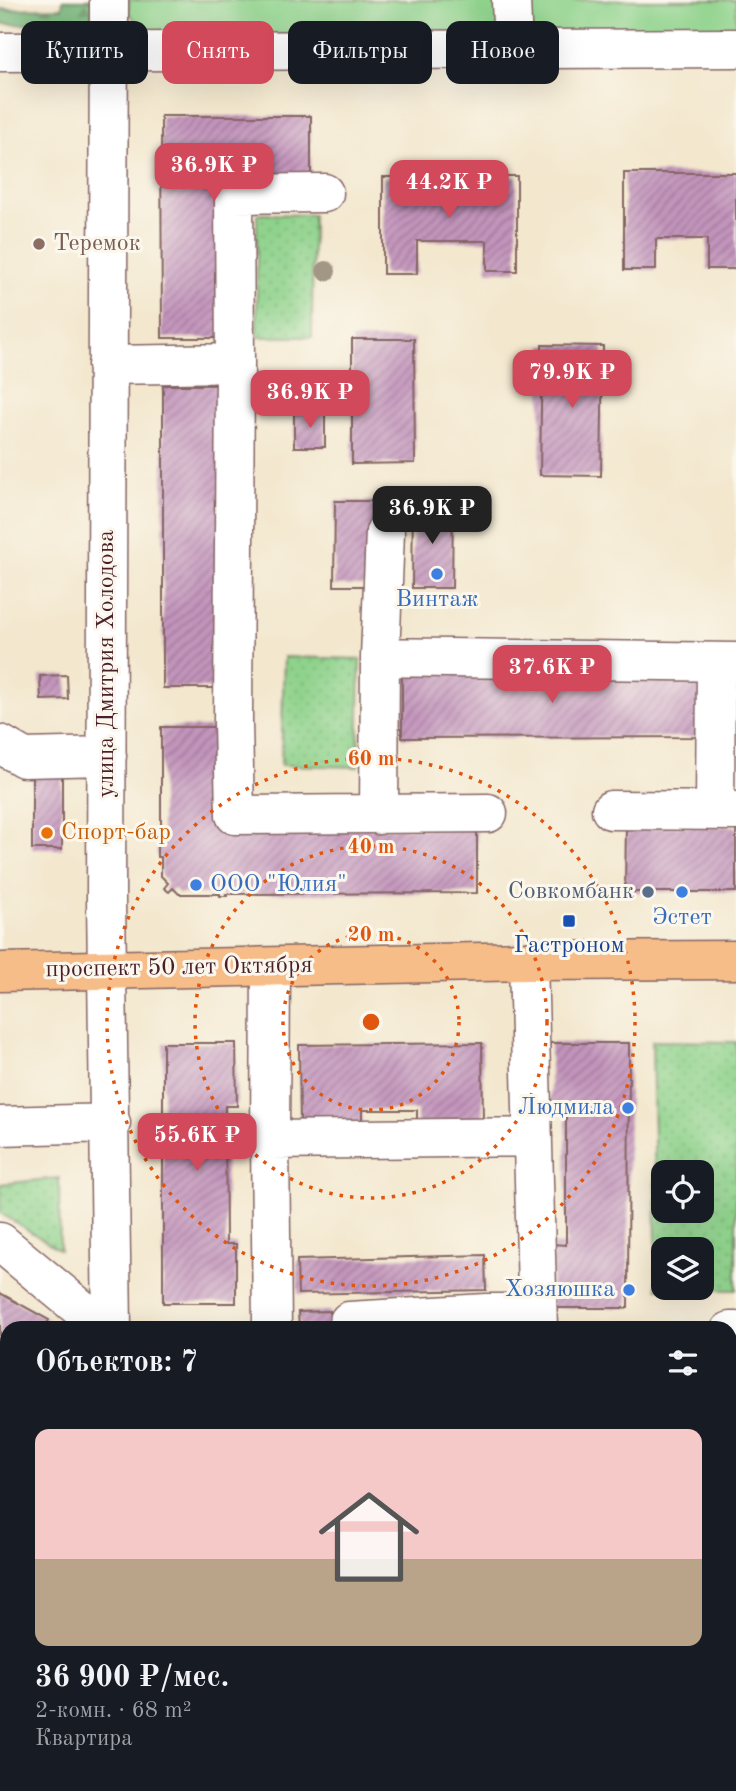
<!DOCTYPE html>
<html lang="ru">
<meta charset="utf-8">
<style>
body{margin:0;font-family:"Old Standard TT",serif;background:#20242c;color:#f1f3f6;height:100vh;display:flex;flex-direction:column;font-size:26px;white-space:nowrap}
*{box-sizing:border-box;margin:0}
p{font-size:23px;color:#9ea1a6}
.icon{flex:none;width:38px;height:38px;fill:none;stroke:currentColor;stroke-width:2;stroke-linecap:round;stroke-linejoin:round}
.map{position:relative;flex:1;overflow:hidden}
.details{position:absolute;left:0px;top:1321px;width:737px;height:471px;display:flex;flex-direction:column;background:#171b24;border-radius:21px 21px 0 0;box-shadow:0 7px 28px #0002}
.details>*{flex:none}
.banner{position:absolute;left:21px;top:21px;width:695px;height:63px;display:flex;gap:14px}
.controls{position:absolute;left:651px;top:1160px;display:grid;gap:14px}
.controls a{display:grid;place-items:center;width:63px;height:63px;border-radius:14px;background:#171b24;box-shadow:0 7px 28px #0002;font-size:35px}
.price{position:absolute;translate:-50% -60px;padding:0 16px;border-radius:14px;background:#d1495b;color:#fff;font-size:23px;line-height:46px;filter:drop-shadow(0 2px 4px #0008)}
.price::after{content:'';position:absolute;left:50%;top:42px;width:21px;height:16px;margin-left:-10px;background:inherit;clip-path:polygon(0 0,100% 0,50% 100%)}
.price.selected{background:#222;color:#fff}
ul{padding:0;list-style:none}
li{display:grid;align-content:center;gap:14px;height:371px;padding:0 35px}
li span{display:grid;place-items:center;height:217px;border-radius:14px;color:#555}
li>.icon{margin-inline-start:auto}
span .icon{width:126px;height:126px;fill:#fffc;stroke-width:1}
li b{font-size:30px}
h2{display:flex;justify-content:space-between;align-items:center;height:84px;padding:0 35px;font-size:30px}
.tag{padding:0 24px;border-radius:14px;background:#171b24;box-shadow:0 7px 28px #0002;font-size:24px;line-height:63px}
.tag.selected{background:#d1495b;color:#fff}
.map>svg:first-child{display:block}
</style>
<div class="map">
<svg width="736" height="1791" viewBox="0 0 736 1791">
<defs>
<pattern id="forest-firs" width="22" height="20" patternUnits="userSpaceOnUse" patternTransform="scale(1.75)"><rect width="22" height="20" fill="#72b477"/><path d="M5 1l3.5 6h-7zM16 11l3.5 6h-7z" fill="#609262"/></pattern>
<pattern id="park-dots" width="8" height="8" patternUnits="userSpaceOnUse" patternTransform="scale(1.75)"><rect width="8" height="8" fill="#8ed28b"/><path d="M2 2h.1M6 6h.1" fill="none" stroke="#7cb478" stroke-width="1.8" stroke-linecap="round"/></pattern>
<pattern id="building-hatch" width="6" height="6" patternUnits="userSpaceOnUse" patternTransform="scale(1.75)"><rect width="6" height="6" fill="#c294bc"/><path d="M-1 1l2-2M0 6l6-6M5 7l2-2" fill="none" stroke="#a07899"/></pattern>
</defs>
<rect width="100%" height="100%" fill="#fbf7ec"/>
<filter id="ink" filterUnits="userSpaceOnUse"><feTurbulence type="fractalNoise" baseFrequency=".0143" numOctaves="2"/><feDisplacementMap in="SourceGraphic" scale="14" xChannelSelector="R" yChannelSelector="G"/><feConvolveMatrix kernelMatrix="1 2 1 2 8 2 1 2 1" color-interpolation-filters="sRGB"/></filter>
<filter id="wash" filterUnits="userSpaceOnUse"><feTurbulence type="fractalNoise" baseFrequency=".00686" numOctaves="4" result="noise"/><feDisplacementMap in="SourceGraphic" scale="28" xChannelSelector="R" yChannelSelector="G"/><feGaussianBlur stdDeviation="1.57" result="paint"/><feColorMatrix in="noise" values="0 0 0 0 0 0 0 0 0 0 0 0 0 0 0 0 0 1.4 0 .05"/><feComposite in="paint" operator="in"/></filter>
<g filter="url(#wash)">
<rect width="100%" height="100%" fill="#f3e7cd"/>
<path fill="#8ed28b" stroke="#6c785b" stroke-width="2" d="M 129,0 L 500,0 L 501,34 L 154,37 L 129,14 Z
M 526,0 L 736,0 L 736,32 L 528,34 Z"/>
<path fill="url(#forest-firs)" stroke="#5e6a51" stroke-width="2" d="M 63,0 L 92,0 L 92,25 L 0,24 L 0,9 L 62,8 Z"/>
<path fill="url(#park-dots)" stroke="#6c785b" stroke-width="2" fill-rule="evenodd" d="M 257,214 L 313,215 L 312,337 L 257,337 Z
M 284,657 L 360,659 L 358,767 L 281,765 Z
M 652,1041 L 736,1042 L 736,1290 L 657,1289 ZM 702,1172 L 702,1211 L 663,1211 L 663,1172 ZM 663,1250 L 702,1250 L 702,1288 L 663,1288 Z
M 59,1178 L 60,1250 L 0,1213 L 1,1184 Z"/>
<g id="blocks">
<path fill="url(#building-hatch)" d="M 161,116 L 311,116 L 311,179 L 221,179 L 221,338 L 162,338 Z
M 624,173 L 736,173 L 736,269 L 707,269 L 707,239 L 656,239 L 656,270 L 624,270 Z
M 485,176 L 517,176 L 517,271 L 487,271 L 487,241 L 417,241 L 417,274 L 383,274 L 383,177 L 416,177 L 416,186 L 485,186 Z
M 352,339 L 414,339 L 415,463 L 352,464 Z
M 542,345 L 603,346 L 601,476 L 540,475 Z
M 163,385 L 222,385 L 222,688 L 163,688 Z
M 294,414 L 325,414 L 325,447 L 294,447 Z
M 335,501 L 375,501 L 374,586 L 334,586 Z
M 413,504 L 453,504 L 452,588 L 412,588 Z
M 703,672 L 703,737 L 402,738 L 402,673 Z
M 67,675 L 68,699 L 41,700 L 40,676 Z
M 161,727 L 226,727 L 226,828 L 477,828 L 477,893 L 226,894 L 227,896 L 220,896 L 220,894 L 179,894 L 173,888 L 169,892 L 164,888 L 168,883 L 161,876 L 161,857 L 157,857 L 157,838 L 161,838 Z
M 32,775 L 62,775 L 62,849 L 32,849 Z
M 626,826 L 736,826 L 736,892 L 625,892 Z
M 163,1043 L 236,1043 L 237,1106 L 225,1106 L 226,1244 L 236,1244 L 236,1303 L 163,1303 Z
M 482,1043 L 483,1123 L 417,1124 L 417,1110 L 362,1110 L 362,1124 L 300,1125 L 299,1045 Z
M 550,1043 L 629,1043 L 628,1308 L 551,1308 L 552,1244 L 566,1245 L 566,1109 L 550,1108 Z
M 485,1255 L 486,1290 L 298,1294 L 297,1260 Z
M 0,1293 L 49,1320 L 44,1328 L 7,1328 L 7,1387 L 0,1383 Z
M 330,1311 L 330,1328 L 299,1328 L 298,1312 Z
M 730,1346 L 736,1346 L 736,1407 L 730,1407 Z
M 0,1554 L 7,1557 L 7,1647 L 0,1643 Z
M 0,1768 L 7,1768 L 7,1785 L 74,1785 L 74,1791 L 0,1791 Z
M 730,1770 L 736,1770 L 736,1791 L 594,1791 L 594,1785 L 730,1785 Z
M 176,1785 L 499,1785 L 499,1791 L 176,1791 Z"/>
</g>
</g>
<g filter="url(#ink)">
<use href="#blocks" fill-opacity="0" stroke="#856564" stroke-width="2"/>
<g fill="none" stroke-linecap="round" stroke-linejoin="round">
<defs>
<path id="minor" d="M 109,0 L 106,900 L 112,1328
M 511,0 L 513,49
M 0,52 L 736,48
M 235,363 L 234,194 L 324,193
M 107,365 L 235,363 L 233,722 L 235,815 L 488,813
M 380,657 L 736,662
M 0,744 L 24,758 L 107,756
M 611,810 L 736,811
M 715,811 L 716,662
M 379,815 L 380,657 L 385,532
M 528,961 L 538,1328
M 271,967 L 270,1140 L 272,1328
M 0,1126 L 111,1123
M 270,1140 L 533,1137
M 0,1242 L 104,1328
M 349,1328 L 349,1321 L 486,1313 L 537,1313
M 730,1331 L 736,1331
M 0,1438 L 7,1442
M 730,1466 L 736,1466
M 0,1487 L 7,1491
M 0,1679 L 7,1679
M 730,1728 L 736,1728
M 116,1785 L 116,1791
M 537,1785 L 537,1791"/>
<path id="major" d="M 0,972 L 528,961 L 736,960"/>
</defs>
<use href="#minor" stroke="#856564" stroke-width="41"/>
<use href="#major" stroke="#856564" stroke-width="41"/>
<use href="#minor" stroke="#fff" stroke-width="38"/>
<use href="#major" stroke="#f7bd88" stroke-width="38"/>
</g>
<circle fill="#a19784" cx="326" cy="271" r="10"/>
</g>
<g fill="none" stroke="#e0560e" stroke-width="3.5" stroke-dasharray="3.5 7">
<circle cx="371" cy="1022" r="88"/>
<circle cx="371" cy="1022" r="176"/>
<circle cx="371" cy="1022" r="264"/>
</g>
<circle fill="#8d6e63" stroke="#fbf7ec" stroke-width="2.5" cx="39" cy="244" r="7"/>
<g fill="#3f7fe0" stroke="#fbf7ec" stroke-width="2.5">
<circle cx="437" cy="574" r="7"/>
<circle cx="196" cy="885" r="7"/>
<circle cx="682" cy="892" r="7"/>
<circle cx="628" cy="1108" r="7"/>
<circle cx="629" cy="1290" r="7"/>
</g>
<circle fill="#e8710a" stroke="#fbf7ec" stroke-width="2.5" cx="47" cy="833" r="7"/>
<circle fill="#5c6f8a" stroke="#fbf7ec" stroke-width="2.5" cx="648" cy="892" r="7"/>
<rect fill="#1a4fb4" stroke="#fbf7ec" stroke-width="2.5" x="562" y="914" width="14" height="14" rx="3.5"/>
<g text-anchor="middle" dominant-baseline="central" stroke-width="6" stroke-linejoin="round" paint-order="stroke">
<g font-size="24" fill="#785e54" stroke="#fbf7ec" text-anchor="start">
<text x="53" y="244">Теремок</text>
</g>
<g font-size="24" fill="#366cbe" stroke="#fbf7ec">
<text x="437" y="600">Винтаж</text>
<text x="210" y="885" text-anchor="start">ООО "Юлия"</text>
<text x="682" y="918">Эстет</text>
<text x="614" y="1108" text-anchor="end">Людмила</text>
<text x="615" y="1290" text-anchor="end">Хозяюшка</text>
</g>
<g font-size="24" fill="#4a1f2b" stroke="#fbf7ec">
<text transform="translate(107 664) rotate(-90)">улица Дмитрия Холодова</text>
<text transform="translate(179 968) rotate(-1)">проспект 50 лет Октября</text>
</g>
<g font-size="24" fill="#c56008" stroke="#fbf7ec" text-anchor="start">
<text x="61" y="833">Спорт-бар</text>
</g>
<g font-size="24" fill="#4e5e75" stroke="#fbf7ec" text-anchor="end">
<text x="634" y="892">Совкомбанк</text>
</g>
<g font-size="24" fill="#164399" stroke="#fbf7ec">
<text x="569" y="946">Гастроном</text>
</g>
</g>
<circle cx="371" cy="1022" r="10" fill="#e0560e" stroke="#fbf7ec" stroke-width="3.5"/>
<g font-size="21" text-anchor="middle" font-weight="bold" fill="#e0560e" stroke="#fbf7ec" stroke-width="6" stroke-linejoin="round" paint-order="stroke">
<text x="371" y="765">60 m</text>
<text x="371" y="853">40 m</text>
<text x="371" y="941">20 m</text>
</g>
</svg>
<div class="controls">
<a><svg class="icon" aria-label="locate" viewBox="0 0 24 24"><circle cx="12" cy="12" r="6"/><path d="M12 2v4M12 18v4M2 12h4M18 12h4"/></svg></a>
<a><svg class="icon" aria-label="layers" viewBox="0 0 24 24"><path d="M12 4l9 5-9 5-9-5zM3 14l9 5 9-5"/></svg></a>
</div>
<b class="price" style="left:214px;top:203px">36.9K ₽</b>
<b class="price" style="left:449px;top:220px">44.2K ₽</b>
<b class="price" style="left:572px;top:410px">79.9K ₽</b>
<b class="price" style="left:310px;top:430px">36.9K ₽</b>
<b class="price selected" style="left:432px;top:546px">36.9K ₽</b>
<b class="price" style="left:552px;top:705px">37.6K ₽</b>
<b class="price" style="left:197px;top:1173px">55.6K ₽</b>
<div class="banner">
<a class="tag">Купить</a>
<a class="tag selected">Снять</a>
<a class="tag">Фильтры</a>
<a class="tag">Новое</a>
</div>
<section class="details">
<h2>Объектов: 7<svg class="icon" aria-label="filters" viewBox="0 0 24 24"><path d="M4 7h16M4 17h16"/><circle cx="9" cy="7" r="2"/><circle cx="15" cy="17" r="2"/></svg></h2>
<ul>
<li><span style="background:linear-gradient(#f6c9c9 60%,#b9a48a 0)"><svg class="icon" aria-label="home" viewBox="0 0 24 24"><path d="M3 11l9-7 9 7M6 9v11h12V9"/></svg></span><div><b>36 900 ₽/мес.</b><p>2-комн. · 68 m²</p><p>Квартира</p></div></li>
</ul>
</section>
</div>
